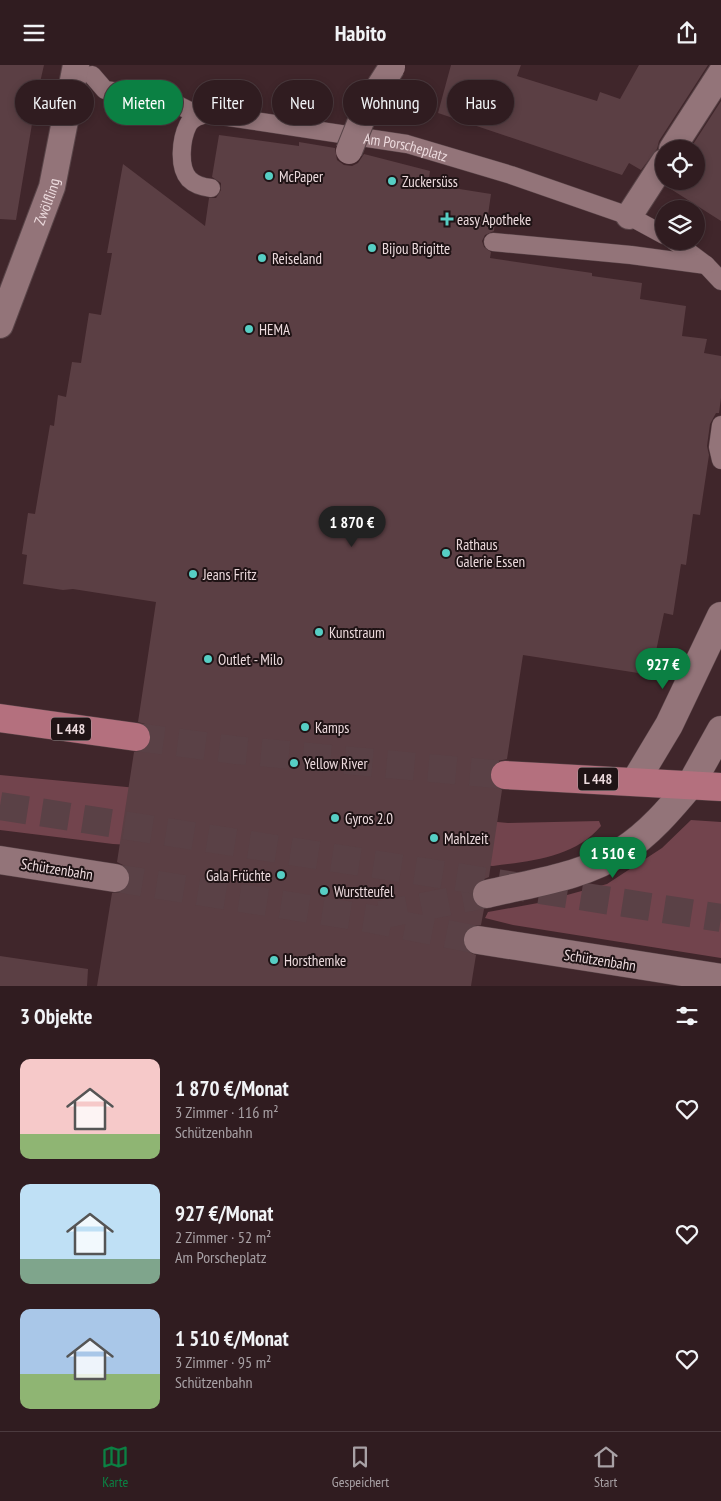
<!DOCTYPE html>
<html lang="de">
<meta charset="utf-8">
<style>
body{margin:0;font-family:"PT Sans Narrow",sans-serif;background:#382529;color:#f1f3f6;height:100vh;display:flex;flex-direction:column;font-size:19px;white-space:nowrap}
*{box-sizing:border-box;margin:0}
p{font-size:16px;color:#a8a1a5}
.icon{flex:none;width:28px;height:28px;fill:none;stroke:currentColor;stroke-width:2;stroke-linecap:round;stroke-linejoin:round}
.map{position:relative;height:921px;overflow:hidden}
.details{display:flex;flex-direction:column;background:#301c20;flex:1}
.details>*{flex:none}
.top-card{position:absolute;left:15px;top:15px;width:691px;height:45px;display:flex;gap:10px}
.fabs{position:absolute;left:655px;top:75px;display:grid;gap:10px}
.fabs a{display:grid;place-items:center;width:50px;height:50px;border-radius:50%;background:#301c20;box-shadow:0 2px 8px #0003,0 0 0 1px #4b3a3e;font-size:25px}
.price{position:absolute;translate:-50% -42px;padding:0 11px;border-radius:18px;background:#0b8043;color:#fff;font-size:16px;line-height:32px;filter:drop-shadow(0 1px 2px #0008)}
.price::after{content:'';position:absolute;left:50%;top:30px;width:15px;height:11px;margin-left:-8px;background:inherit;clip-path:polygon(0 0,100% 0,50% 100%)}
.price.current{background:#222;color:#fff}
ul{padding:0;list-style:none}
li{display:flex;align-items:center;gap:15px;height:125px;padding:0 20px}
li span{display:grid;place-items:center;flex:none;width:140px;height:100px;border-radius:10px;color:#555}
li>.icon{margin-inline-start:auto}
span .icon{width:60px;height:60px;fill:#fffc;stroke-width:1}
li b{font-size:21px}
h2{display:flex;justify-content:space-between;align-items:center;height:60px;padding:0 20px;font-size:21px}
.pill{padding:0 18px;border-radius:22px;background:#301c20;box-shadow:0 2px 8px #0003,0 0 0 1px #4b3a3e;font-size:18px;line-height:45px}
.pill.current{background:#0b8043;color:#fff}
header{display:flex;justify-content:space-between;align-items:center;height:65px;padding:0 20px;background:#301c20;font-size:22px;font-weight:800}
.tab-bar{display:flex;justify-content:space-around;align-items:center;height:70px;border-top:1px solid #4b3a3e;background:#301c20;font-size:14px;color:#a8a1a5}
.tab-bar a{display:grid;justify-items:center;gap:2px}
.tab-bar .current{color:#0b8043}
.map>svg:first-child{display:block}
</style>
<header><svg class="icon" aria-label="menu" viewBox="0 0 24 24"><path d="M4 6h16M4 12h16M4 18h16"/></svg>Habito<svg class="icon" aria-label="share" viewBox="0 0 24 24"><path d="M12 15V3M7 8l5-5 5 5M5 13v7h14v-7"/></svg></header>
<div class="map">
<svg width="721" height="921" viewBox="0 0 721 921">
<rect width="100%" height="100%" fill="#40262b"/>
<path fill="#72444d" d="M 0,710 L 508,758 L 599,756 L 601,761 C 575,792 532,796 493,801 L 113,779 L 0,765 Z
M 691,755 L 721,757 L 721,893 L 513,860 L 485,853 L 488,847 L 538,838 L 607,819 L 662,783 Z"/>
<path fill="#5b3f44" d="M 0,0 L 44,0 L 36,35 L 16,155 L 0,154 Z
M 451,0 L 521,0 L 517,11 L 597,36 L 600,27 L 620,34 L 639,0 L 708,0 L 659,76 L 657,84 L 641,105 L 629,98 L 622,110 L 438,48 Z
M 721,36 L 721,156 L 666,121 L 669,116 L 696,116 L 696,84 L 690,84 Z
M 219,70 L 299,81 L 299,77 L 335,83 L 337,95 L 344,100 L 352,101 L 358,98 L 364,89 L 430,106 L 428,119 L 491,129 L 488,150 L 496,152 L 494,166 L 485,170 L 482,176 L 484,182 L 491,187 L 490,193 L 592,208 L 592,211 L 642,218 L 640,234 L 686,241 L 682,271 L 707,274 L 704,288 L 721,291 L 721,333 L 719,348 L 716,348 L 710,359 L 707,381 L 709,390 L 700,450 L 693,449 L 686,500 L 681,499 L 673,550 L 664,548 L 651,610 L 523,590 L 507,694 L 498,696 L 492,701 L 489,709 L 491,717 L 502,725 L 489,812 L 477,817 L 472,825 L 472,832 L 475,839 L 484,844 L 481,860 L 472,861 L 466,865 L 463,872 L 464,881 L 469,887 L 476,890 L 471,921 L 97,921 L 112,828 L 120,828 L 127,823 L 130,815 L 130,808 L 125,801 L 117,797 L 134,687 L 142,686 L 148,682 L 151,675 L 150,666 L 145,659 L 138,657 L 156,537 L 73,524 L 63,525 L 23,519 L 27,490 L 22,489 L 28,448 L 35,449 L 50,360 L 54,361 L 58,330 L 66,332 L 72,297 L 81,298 L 89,248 L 101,250 L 112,188 L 107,188 L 123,99 L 205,161 L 209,133 L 216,133 L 221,125 L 221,118 L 212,112 Z
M 0,891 L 88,904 L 87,921 L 0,921 Z"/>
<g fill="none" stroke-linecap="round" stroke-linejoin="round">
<path stroke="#5a4146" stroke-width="28" stroke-dasharray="28 14" stroke-linecap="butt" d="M 115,813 L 366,853 L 478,875
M 380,850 L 487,829"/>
<path stroke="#5a4146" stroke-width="28" stroke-dasharray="28 14" stroke-linecap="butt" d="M 136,672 L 235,685 L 505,710
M 0,741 L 721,853"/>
<defs>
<g id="service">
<path d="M 92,10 L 105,25 L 164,33 L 198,50"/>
<path id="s1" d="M 211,123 C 202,122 195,120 189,114 C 178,102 181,74 188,60 C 192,52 200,50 208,49 L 407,79 L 511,110 L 629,151 L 664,170"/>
<path d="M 674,176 L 706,200 L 721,216"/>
<path d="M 493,177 L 631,190 L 706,200"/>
<path d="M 721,360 L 718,382 L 721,395"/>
</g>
<g id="pedestrian">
<path d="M 672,84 L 721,8"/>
<path d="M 629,151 L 664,97"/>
<path id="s2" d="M 0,260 L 52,122 L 76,0"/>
</g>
<path id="minor" d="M 636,715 L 669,660 L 721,551
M 691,719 L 721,665"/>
<path id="tertiary" d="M 0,795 L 115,813
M 487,829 C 531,818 584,812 622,786 C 649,769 670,744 691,719
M 478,875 L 721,913"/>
<path id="primary" d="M 0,653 L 136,672
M 505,710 L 721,722"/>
</defs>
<use href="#service" stroke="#594448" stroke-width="19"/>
<use href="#pedestrian" stroke="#594448" stroke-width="28"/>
<use href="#minor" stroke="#594448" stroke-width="29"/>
<use href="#tertiary" stroke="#594448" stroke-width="29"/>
<use href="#primary" stroke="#594448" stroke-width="29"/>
<use href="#service" stroke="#937479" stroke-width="18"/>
<use href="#pedestrian" stroke="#937479" stroke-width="26"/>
<use href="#minor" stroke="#937479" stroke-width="28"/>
<use href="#tertiary" stroke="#937479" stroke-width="28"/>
<use href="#primary" stroke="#b4707e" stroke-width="28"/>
<defs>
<path id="pedestrian-bridge" d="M 349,86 L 367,41 L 392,2"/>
</defs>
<use href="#pedestrian-bridge" stroke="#594448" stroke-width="28" stroke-linecap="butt"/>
<use href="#pedestrian-bridge" stroke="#937479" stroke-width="26"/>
</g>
<g fill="#56cec4" stroke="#1f1315" stroke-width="2">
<circle cx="269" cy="111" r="5"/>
<circle cx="392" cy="116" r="5"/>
<path d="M444.5 146.5h5v5h5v5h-5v5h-5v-5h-5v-5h5z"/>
<circle cx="372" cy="183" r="5"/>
<circle cx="262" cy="193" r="5"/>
<circle cx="249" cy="264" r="5"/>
<circle cx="446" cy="488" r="5"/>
<circle cx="193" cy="509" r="5"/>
<circle cx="319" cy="567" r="5"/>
<circle cx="208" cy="594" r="5"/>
<circle cx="305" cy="662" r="5"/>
<circle cx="294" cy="698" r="5"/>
<circle cx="335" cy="753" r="5"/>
<circle cx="434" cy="773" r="5"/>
<circle cx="281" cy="810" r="5"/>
<circle cx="324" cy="826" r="5"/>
<circle cx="274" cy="895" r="5"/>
</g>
<g text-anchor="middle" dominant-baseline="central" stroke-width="4" stroke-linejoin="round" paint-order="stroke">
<g fill="#1f1315" stroke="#ae9ea1" stroke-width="1">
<rect x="51" y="652.5" width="40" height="23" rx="4"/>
<rect x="578" y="702.5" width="40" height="23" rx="4"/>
</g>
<g font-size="14" font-weight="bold" fill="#ecdadd">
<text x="71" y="664">L 448</text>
<text x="598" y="714">L 448</text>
</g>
<g font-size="15" fill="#ecdadd" stroke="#1f1315">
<text stroke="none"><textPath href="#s1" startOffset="305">Am Porscheplatz</textPath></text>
<text stroke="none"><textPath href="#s2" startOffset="132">Zwölfling</textPath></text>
<text transform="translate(57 804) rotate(9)">Schützenbahn</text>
<text transform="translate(600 895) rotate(9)">Schützenbahn</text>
</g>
<g font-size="15" fill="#ecdadd" stroke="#1f1315" text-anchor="start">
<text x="279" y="111">McPaper</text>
<text x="402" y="116">Zuckersüss</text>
<text x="457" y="154">easy Apotheke</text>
<text x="382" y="183">Bijou Brigitte</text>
<text x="272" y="193">Reiseland</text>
<text x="259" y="264">HEMA</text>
<text x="456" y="479">Rathaus<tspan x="456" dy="17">Galerie Essen</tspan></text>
<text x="203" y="509">Jeans Fritz</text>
<text x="329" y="567">Kunstraum</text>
<text x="218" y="594">Outlet - Milo</text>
<text x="315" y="662">Kamps</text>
<text x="304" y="698">Yellow River</text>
<text x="345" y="753">Gyros 2.0</text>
<text x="444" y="773">Mahlzeit</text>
<text x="271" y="810" text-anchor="end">Gala Früchte</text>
<text x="334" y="826">Wurstteufel</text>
<text x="284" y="895">Horsthemke</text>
</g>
</g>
</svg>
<div class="fabs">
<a><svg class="icon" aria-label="locate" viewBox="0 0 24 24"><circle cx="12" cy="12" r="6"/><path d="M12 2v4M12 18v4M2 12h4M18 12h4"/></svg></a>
<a><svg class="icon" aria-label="layers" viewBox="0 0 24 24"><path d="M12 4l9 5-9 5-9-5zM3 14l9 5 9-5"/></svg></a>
</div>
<b class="price current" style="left:352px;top:483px">1 870 €</b>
<b class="price" style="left:663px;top:625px">927 €</b>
<b class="price" style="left:613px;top:814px">1 510 €</b>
<div class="top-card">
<a class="pill">Kaufen</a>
<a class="pill current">Mieten</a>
<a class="pill">Filter</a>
<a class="pill">Neu</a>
<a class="pill">Wohnung</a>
<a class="pill">Haus</a>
</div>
</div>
<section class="details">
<h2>3 Objekte<svg class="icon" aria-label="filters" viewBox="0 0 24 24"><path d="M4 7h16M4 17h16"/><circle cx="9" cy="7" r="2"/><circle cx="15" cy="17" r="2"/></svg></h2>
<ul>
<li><span style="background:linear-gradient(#f6c9c9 75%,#8fb573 0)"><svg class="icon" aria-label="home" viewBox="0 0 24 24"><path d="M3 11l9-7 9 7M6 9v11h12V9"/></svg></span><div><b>1 870 €/Monat</b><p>3 Zimmer · 116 m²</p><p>Schützenbahn</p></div><svg class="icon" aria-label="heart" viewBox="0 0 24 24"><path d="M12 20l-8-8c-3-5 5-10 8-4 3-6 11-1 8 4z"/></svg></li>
<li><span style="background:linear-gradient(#bfe0f5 75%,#7fa58c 0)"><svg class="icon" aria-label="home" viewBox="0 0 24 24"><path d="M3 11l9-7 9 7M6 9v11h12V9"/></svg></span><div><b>927 €/Monat</b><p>2 Zimmer · 52 m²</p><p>Am Porscheplatz</p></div><svg class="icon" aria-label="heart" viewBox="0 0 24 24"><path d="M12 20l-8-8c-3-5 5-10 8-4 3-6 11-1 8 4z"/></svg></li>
<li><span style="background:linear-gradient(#a9c7e8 65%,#8fb573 0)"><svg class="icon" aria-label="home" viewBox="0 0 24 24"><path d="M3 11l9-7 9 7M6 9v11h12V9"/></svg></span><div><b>1 510 €/Monat</b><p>3 Zimmer · 95 m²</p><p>Schützenbahn</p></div><svg class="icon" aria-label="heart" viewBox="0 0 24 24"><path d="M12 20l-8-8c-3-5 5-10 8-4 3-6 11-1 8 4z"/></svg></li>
</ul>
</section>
<nav class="tab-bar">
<a class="current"><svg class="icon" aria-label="map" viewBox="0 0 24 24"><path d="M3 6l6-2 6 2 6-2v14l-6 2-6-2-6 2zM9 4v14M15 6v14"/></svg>Karte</a>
<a><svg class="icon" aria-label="saved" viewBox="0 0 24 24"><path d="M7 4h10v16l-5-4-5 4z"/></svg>Gespeichert</a>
<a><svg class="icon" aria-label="home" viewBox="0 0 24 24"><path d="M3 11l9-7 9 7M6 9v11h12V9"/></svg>Start</a>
</nav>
